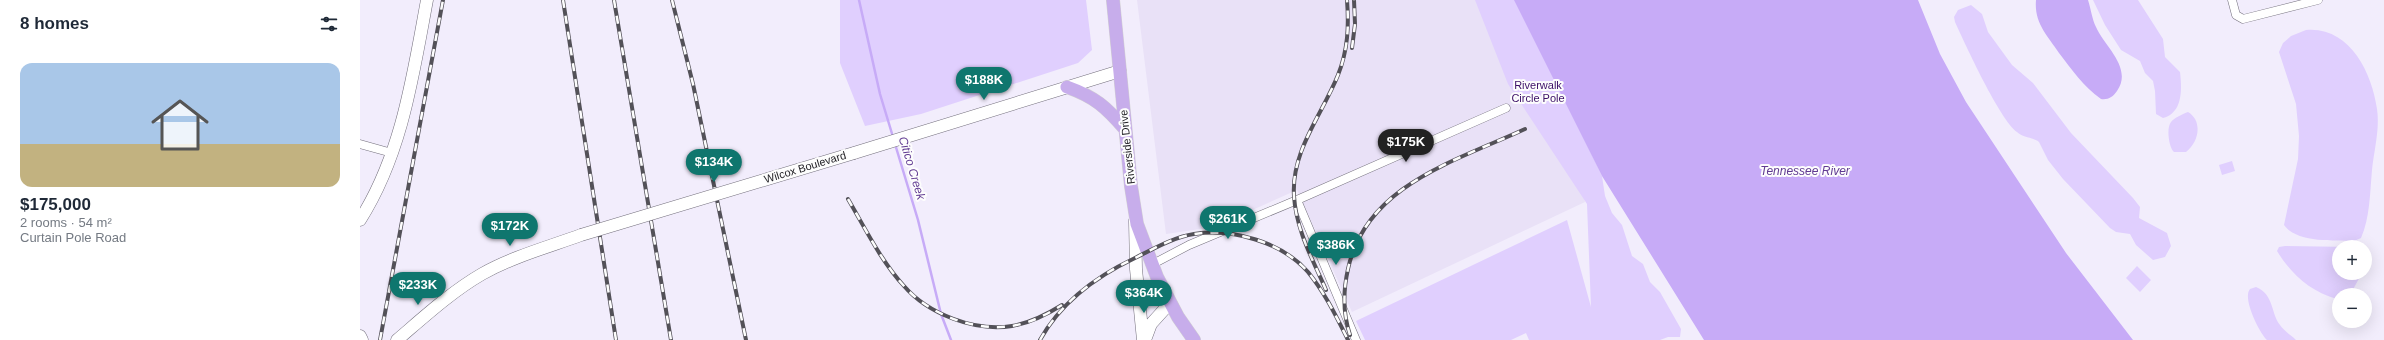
<!DOCTYPE html>
<meta charset="utf-8">
<style>
body{margin:0;font-family:Helvetica,sans-serif;background:#f2f2f3;color:#1f2937;height:100vh;display:flex;flex-direction:column;font-size:15px;white-space:nowrap}
*{box-sizing:border-box;margin:0}
p{font-size:13px;color:#747a83}
.icon{flex:none;width:22px;height:22px;fill:none;stroke:currentColor;stroke-width:2;stroke-linecap:round;stroke-linejoin:round}
.map{position:relative;flex:1;overflow:hidden}
.sheet{display:flex;flex-direction:column;background:#fff;width:360px}
.sheet>*{flex:none}
.tools{position:absolute;left:1972px;top:240px;display:grid;gap:8px}
.tools a{display:grid;place-items:center;width:40px;height:40px;border-radius:50%;background:#fff;box-shadow:0 4px 16px #0002;font-size:20px}
.price{position:absolute;translate:-50% -34px;padding:0 9px;border-radius:14px;background:#0f766e;color:#fff;font-size:13px;line-height:26px;filter:drop-shadow(0 1px 2px #0008)}
.price::after{content:'';position:absolute;left:50%;top:24px;width:12px;height:9px;margin-left:-6px;background:inherit;clip-path:polygon(0 0,100% 0,50% 100%)}
.price.selected{background:#222;color:#fff}
ul{padding:0;list-style:none}
li{display:grid;align-content:center;gap:8px;height:212px;padding:0 20px}
li+li{border-top:1px solid #e0e1e3}
li span{display:grid;place-items:center;height:124px;border-radius:12px;color:#555}
li>.icon{margin-inline-start:auto}
span .icon{width:72px;height:72px;fill:#fffc;stroke-width:1}
li b{font-size:17px}
h2{display:flex;justify-content:space-between;align-items:center;height:48px;padding:0 20px;font-size:17px}
main{display:flex;flex:1;min-height:0}
.map>svg:first-child{display:block}
</style>
<main>
<section class="sheet">
<h2>8 homes<svg class="icon" aria-label="filters" viewBox="0 0 24 24"><path d="M4 7h16M4 17h16"/><circle cx="9" cy="7" r="2"/><circle cx="15" cy="17" r="2"/></svg></h2>
<ul>
<li><span style="background:linear-gradient(#a9c7e8 65%,#c2b280 0)"><svg class="icon" aria-label="home" viewBox="0 0 24 24"><path d="M3 11l9-7 9 7M6 9v11h12V9"/></svg></span><div><b>$175,000</b><p>2 rooms · 54 m²</p><p>Curtain Pole Road</p></div></li>
</ul>
</section>
<div class="map">
<svg width="2024" height="340" viewBox="0 0 2024 340">
<rect width="100%" height="100%" fill="#f2edfc"/>
<path fill="#e9e1f7" d="M 777,0 L 1126,0 L 1220,178 L 1225,202 L 992,312 L 937,190 L 854,227 L 806,234 Z"/>
<path fill="#e0cffe" d="M 480,0 L 726,0 L 732,50 L 718,63 L 561,114 L 505,126 L 480,63 Z
M 1115,0 L 1162,0 L 1186,60 L 1242,176 L 1245,196 L 1252,213 L 1262,225 L 1272,256 L 1283,264 L 1290,282 L 1300,292 L 1321,329 L 1320,337 L 1308,337 L 1300,340 L 1169,340 L 1166,333 L 1151,340 L 1005,340 L 996,321 L 1207,220 L 1231,307 L 1227,204 L 1148,84 Z
M 1733,0 L 1778,0 L 1803,39 L 1805,57 L 1820,72 C 1822,89 1823,113 1803,118 L 1796,114 L 1795,91 L 1793,81 L 1785,73 L 1780,61 L 1761,50 L 1745,25 Z
M 1611,5 L 1622,14 L 1628,32 L 1652,65 L 1673,83 L 1711,133 L 1773,198 L 1780,207 L 1779,218 L 1807,233 L 1811,246 L 1805,257 L 1793,260 L 1776,245 L 1770,234 L 1756,232 L 1750,228 L 1703,179 L 1688,160 L 1679,142 C 1673,137 1663,138 1657,132 C 1640,120 1605,44 1595,22 L 1594,17 L 1598,10 Z
M 1946,30 C 1989,26 2012,72 2017,109 C 2020,129 2014,150 2012,170 C 2010,192 2010,218 2001,238 L 1994,241 C 1973,240 1937,243 1924,225 L 1938,159 L 1939,136 L 1936,104 L 1919,52 L 1923,43 L 1931,36 Z
M 1828,112 C 1843,121 1839,142 1826,152 L 1814,152 C 1809,148 1806,128 1811,122 C 1814,118 1823,114 1828,112 Z
M 1872,161 L 1875,171 L 1862,175 L 1859,165 Z
M 1925,246 L 1993,247 L 1979,247 L 1979,273 L 2002,273 L 1990,295 L 1979,295 L 1979,299 L 1977,299 C 1951,292 1931,274 1917,251 L 1919,247 Z
M 1777,266 L 1791,280 L 1780,292 L 1766,278 Z
M 1896,287 C 1914,294 1911,314 1920,325 C 1924,331 1931,335 1936,340 L 1907,340 C 1899,332 1882,298 1890,289 Z"/>
<path fill="#c7abf7" d="M 1154,0 L 1558,0 L 1580,54 L 1606,102 L 1706,253 L 1773,340 L 1344,340 L 1242,176 Z
M 1676,0 L 1728,0 C 1731,9 1732,19 1736,27 C 1745,47 1773,68 1757,91 C 1753,97 1748,100 1741,99 C 1723,86 1712,70 1699,53 C 1687,35 1674,23 1676,0 Z"/>
<g fill="none" stroke-linecap="round" stroke-linejoin="round">
<path stroke="#c7abf7" stroke-width="2.5" d="M 499,0 L 520,94 L 533,137
M 535,144 L 558,220 L 581,314 L 591,340"/>
<defs>
<path id="street" d="M 1872,0 L 1876,15 L 1883,19 L 1958,0
M 0,144 L 32,153
M 937,200 L 996,340
M 791,265 L 829,245 L 937,200 L 1146,108"/>
<path id="secondary" d="M 494,153 L 760,71
M 0,220 C 42,154 53,75 67,0
M 775,221 L 776,269 L 783,340
M 0,336 L 2,340
M 37,340 C 64,317 91,292 122,274 C 152,257 188,247 221,235
M 785,340 L 791,324 L 810,303"/>
<path id="primary" d="M 753,0 L 771,186 L 777,224 L 797,277 L 818,317 L 834,340
M 707,87 C 735,97 746,107 765,129"/>
</defs>
<use href="#street" stroke="#736f7c" stroke-width="9"/>
<use href="#secondary" stroke="#736f7c" stroke-width="13"/>
<use href="#primary" stroke="#d2d1d2" stroke-width="14"/>
<use href="#street" stroke="#fff" stroke-width="8"/>
<use href="#secondary" stroke="#fff" stroke-width="12"/>
<use href="#primary" stroke="#c7adeb" stroke-width="13"/>
<defs>
<path id="rail" d="M 203,0 L 256,340
M 254,0 L 311,340
M 312,0 L 333,84 L 386,340
M 992,48 L 995,24 L 994,0
M 488,199 C 505,228 521,261 544,286 C 568,314 615,332 652,326 C 670,323 686,315 702,305
M 966,290 C 953,260 936,230 934,196 C 931,151 962,115 978,75 C 988,50 989,26 987,0
M 990,335 C 983,314 983,291 988,269 C 1006,185 1096,161 1165,129
M 20,340 L 83,0
M 680,340 C 701,302 737,276 775,258 C 793,249 814,237 834,234 C 872,228 922,242 948,272 C 965,293 976,316 988,340"/>
</defs>
<use href="#rail" stroke="#535158" stroke-width="4"/>
<use href="#rail" stroke="#fdfdfd" stroke-width="2.5" stroke-dasharray="8" stroke-linecap="butt"/>
<defs>
<path id="secondary-bridge" d="M 221,235 L 494,153"/>
</defs>
<use href="#secondary-bridge" stroke="#736f7c" stroke-width="13" stroke-linecap="butt"/>
<use href="#secondary-bridge" stroke="#fff" stroke-width="12"/>
</g>
<g text-anchor="middle" dominant-baseline="central" stroke-width="4" stroke-linejoin="round" paint-order="stroke">
<g font-size="11" fill="#3c0f67" stroke="#fdfdfd">
<text x="1178" y="85">Riverwalk<tspan x="1178" dy="13">Circle Pole</tspan></text>
</g>
<g font-size="11" fill="#1c1b20" stroke="#fdfdfd">
<text transform="translate(767 147) rotate(-96)">Riverside Drive</text>
<text transform="translate(445 167) rotate(-17)">Wilcox Boulevard</text>
</g>
<g font-size="12" font-style="italic" fill="#613b92" stroke="#fdfdfd">
<text transform="translate(552 168) rotate(73)">Citico Creek</text>
<text x="1445" y="171">Tennessee River</text>
</g>
</g>
</svg>
<div class="tools">
<a>+</a>
<a>−</a>
</div>
<b class="price" style="left:624px;top:101px">$188K</b>
<b class="price selected" style="left:1046px;top:163px">$175K</b>
<b class="price" style="left:354px;top:183px">$134K</b>
<b class="price" style="left:868px;top:240px">$261K</b>
<b class="price" style="left:150px;top:247px">$172K</b>
<b class="price" style="left:976px;top:266px">$386K</b>
<b class="price" style="left:58px;top:306px">$233K</b>
<b class="price" style="left:784px;top:314px">$364K</b>
</div>
</main>
